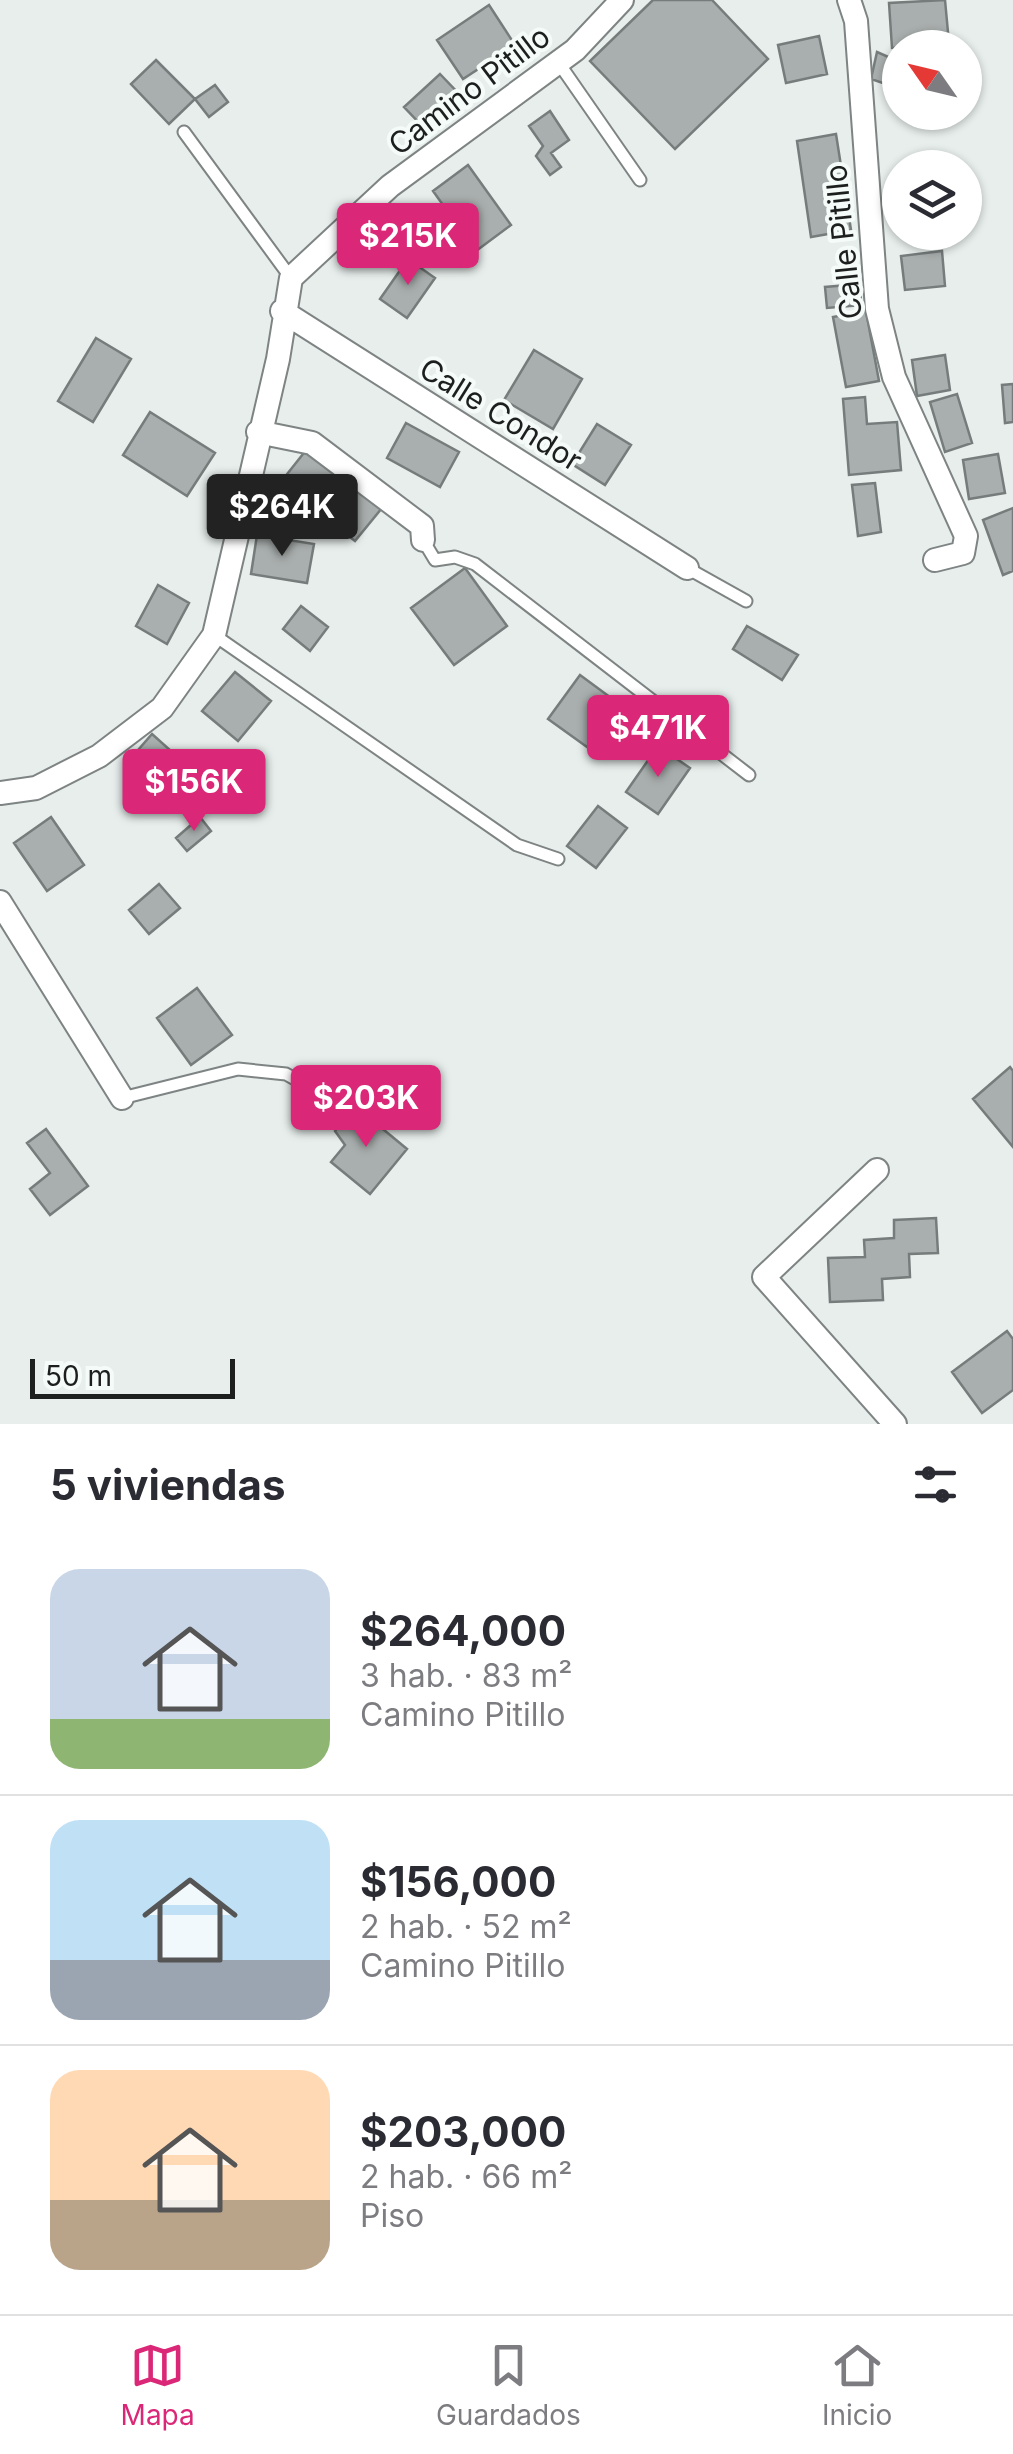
<!DOCTYPE html>
<html lang="es">
<meta charset="utf-8">
<style>
body{margin:0;font-family:Inter,sans-serif;background:#f7f7f7;color:#2b2b33;height:100vh;display:flex;flex-direction:column;font-size:38px;white-space:nowrap}
*{box-sizing:border-box;margin:0}
p{font-size:32px;color:#7c7c81}
.icon{flex:none;width:55px;height:55px;fill:none;stroke:currentColor;stroke-width:2;stroke-linecap:round;stroke-linejoin:round}
.map{position:relative;height:1424px;overflow:hidden}
.sheet{display:flex;flex-direction:column;background:#fff;flex:1}
.sheet>*{flex:none}
.needle{width:65px;rotate:304deg}
.fabs{position:absolute;left:882px;top:30px;display:grid;gap:20px}
.fabs a{display:grid;place-items:center;width:100px;height:100px;border-radius:50%;background:#fff;box-shadow:0 2px 8px #0004;font-size:50px}
.scale{position:absolute;left:30px;bottom:25px;width:205px;box-sizing:border-box;padding-left:10px;border:5px solid #1c1f1e;border-top:0;font-size:28px;line-height:35px;white-space:nowrap;color:#1c1f1e;-webkit-text-stroke:8px #f4fbf9;paint-order:stroke}
.price{position:absolute;translate:-50% -85px;padding:0 22px;border-radius:10px;background:#db2777;color:#fff;font-size:32px;line-height:65px;filter:drop-shadow(0 2px 5px #0008)}
.price::after{content:'';position:absolute;left:50%;top:60px;width:30px;height:22px;margin-left:-15px;background:inherit;clip-path:polygon(0 0,100% 0,50% 100%)}
.price.current{background:#222;color:#fff}
ul{padding:0;list-style:none}
li{display:flex;align-items:center;gap:30px;height:250px;padding:0 50px}
li+li{border-top:2px solid #e1e1e2}
li span{display:grid;place-items:center;flex:none;width:280px;height:200px;border-radius:30px;color:#555}
li>.icon{margin-inline-start:auto}
span .icon{width:120px;height:120px;fill:#fffc;stroke-width:1}
li b{font-size:42px}
h2{display:flex;justify-content:space-between;align-items:center;height:120px;padding:0 50px;font-size:42px}
.tab-bar{display:flex;justify-content:space-around;align-items:center;height:140px;border-top:2px solid #e1e1e2;background:#fff;font-size:28px;color:#7c7c81}
.tab-bar a{display:grid;justify-items:center;gap:5px}
.tab-bar .current{color:#db2777}
.map>svg:first-child{display:block}
</style>
<div class="map">
<svg width="1013" height="1424" viewBox="0 0 1013 1424">
<rect width="100%" height="100%" fill="#e7eeec"/>
<path fill="#a9afae" stroke="#767c7b" stroke-width="2.5" d="M 653,0 L 712,0 L 768,59 L 675,149 L 590,61 Z
M 945,0 L 949,43 L 892,48 L 889,3 Z
M 489,5 L 515,45 L 463,79 L 437,40 Z
M 819,36 L 827,74 L 786,83 L 778,45 Z
M 877,52 L 900,62 L 900,89 L 871,79 Z
M 156,60 L 195,99 L 169,124 L 131,84 Z
M 440,74 L 461,96 L 425,129 L 404,107 Z
M 215,85 L 228,102 L 209,117 L 195,99 Z
M 550,111 L 569,140 L 551,153 L 561,167 L 550,175 L 536,156 L 543,146 L 529,126 Z
M 836,134 L 851,230 L 811,237 L 797,141 Z
M 468,165 L 511,225 L 476,251 L 433,191 Z
M 387,212 L 400,224 L 377,248 L 365,236 Z
M 942,251 L 945,286 L 905,290 L 901,256 Z
M 408,259 L 435,278 L 407,318 L 380,299 Z
M 860,284 L 861,305 L 827,308 L 825,287 Z
M 866,311 L 879,381 L 846,387 L 833,317 Z
M 96,338 L 131,359 L 93,422 L 58,401 Z
M 534,350 L 582,379 L 553,429 L 504,400 Z
M 945,355 L 950,390 L 917,396 L 912,360 Z
M 1013,384 L 1013,422 L 1005,423 L 1002,385 Z
M 957,394 L 972,443 L 945,452 L 930,402 Z
M 865,397 L 867,424 L 897,422 L 901,470 L 849,475 L 843,399 Z
M 150,412 L 215,453 L 187,496 L 123,455 Z
M 406,423 L 459,452 L 440,487 L 387,458 Z
M 597,424 L 631,445 L 605,485 L 572,464 Z
M 307,449 L 382,508 L 355,541 L 280,483 Z
M 998,454 L 1005,493 L 969,499 L 963,460 Z
M 875,483 L 881,532 L 858,536 L 852,485 Z
M 1013,508 L 1013,571 L 1003,575 L 983,520 Z
M 257,535 L 314,544 L 307,583 L 251,574 Z
M 465,568 L 507,626 L 454,665 L 411,608 Z
M 158,585 L 189,603 L 167,644 L 136,626 Z
M 301,606 L 328,627 L 310,651 L 283,629 Z
M 747,626 L 798,655 L 782,680 L 733,649 Z
M 235,672 L 271,701 L 238,741 L 202,711 Z
M 580,675 L 618,703 L 587,747 L 548,719 Z
M 152,734 L 180,759 L 153,789 L 125,765 Z
M 658,746 L 690,768 L 658,814 L 626,792 Z
M 598,806 L 627,828 L 596,868 L 567,846 Z
M 51,817 L 84,865 L 47,891 L 14,843 Z
M 200,817 L 211,831 L 187,851 L 176,838 Z
M 159,884 L 180,908 L 149,934 L 129,910 Z
M 197,988 L 232,1035 L 191,1065 L 157,1018 Z
M 1010,1067 L 1013,1071 L 1013,1147 L 973,1099 Z
M 355,1106 L 407,1149 L 370,1194 L 331,1162 L 345,1145 L 335,1131 Z
M 46,1129 L 88,1186 L 50,1215 L 30,1189 L 50,1173 L 27,1143 Z
M 936,1218 L 938,1253 L 909,1254 L 910,1277 L 882,1279 L 883,1300 L 830,1302 L 828,1258 L 865,1257 L 864,1240 L 894,1238 L 894,1220 Z
M 1007,1331 L 1013,1339 L 1013,1390 L 982,1413 L 952,1372 Z"/>
<g fill="none" stroke-linecap="round" stroke-linejoin="round">
<defs>
<path id="lane" d="M 558,62 L 640,180
M 184,132 L 291,278
M 423,540 L 435,560 L 455,557 L 475,564 L 749,775
M 687,568 L 746,601
M 214,635 L 517,845 L 558,859
M 122,1098 L 238,1069 L 286,1074 L 331,1099"/>
<path id="street" d="M 849,0 L 856,21 L 877,309 L 894,377 L 966,536 L 963,553 L 935,560
M 282,311 L 687,568
M 258,432 L 312,443 L 422,526 L 423,540
M 0,793 L 36,788 L 99,756 L 162,708 L 214,635 L 278,359 L 291,278 L 390,186 L 575,50 L 622,0
M 0,902 L 122,1098
M 877,1170 L 764,1277 L 895,1424"/>
</defs>
<use href="#lane" stroke="#7e8483" stroke-width="15"/>
<use href="#street" stroke="#7e8483" stroke-width="26"/>
<use href="#lane" stroke="#fff" stroke-width="11"/>
<use href="#street" stroke="#fff" stroke-width="22"/>
</g>
<g text-anchor="middle" dominant-baseline="central" stroke-width="8" stroke-linejoin="round" paint-order="stroke">
<g font-size="30" fill="#1c1f1e" stroke="#f4fbf9">
<text transform="translate(469 90) rotate(-37)">Camino Pitillo</text>
<text transform="translate(843 242) rotate(-96)">Calle Pitillo</text>
<text transform="translate(501 414) rotate(32)">Calle Condor</text>
</g>
</g>
</svg>
<div class="fabs">
<a><svg class="needle" viewBox="-14 -14 28 28"><path d="M0-13l5 13h-10z" fill="#e53935"/><path d="M0 13l5-13h-10z" fill="#7c7c81"/></svg></a>
<a><svg class="icon" aria-label="layers" viewBox="0 0 24 24"><path d="M12 4l9 5-9 5-9-5zM3 14l9 5 9-5"/></svg></a>
</div>
<div class="scale">50 m</div>
<b class="price" style="left:408px;top:288px">$215K</b>
<b class="price current" style="left:282px;top:559px">$264K</b>
<b class="price" style="left:658px;top:780px">$471K</b>
<b class="price" style="left:194px;top:834px">$156K</b>
<b class="price" style="left:366px;top:1150px">$203K</b>
</div>
<section class="sheet">
<h2>5 viviendas<svg class="icon" aria-label="filters" viewBox="0 0 24 24"><path d="M4 7h16M4 17h16"/><circle cx="9" cy="7" r="2"/><circle cx="15" cy="17" r="2"/></svg></h2>
<ul>
<li><span style="background:linear-gradient(#c9d6e8 75%,#8fb573 0)"><svg class="icon" aria-label="home" viewBox="0 0 24 24"><path d="M3 11l9-7 9 7M6 9v11h12V9"/></svg></span><div><b>$264,000</b><p>3 hab. · 83 m²</p><p>Camino Pitillo</p></div></li>
<li><span style="background:linear-gradient(#bfe0f5 70%,#9aa5b1 0)"><svg class="icon" aria-label="home" viewBox="0 0 24 24"><path d="M3 11l9-7 9 7M6 9v11h12V9"/></svg></span><div><b>$156,000</b><p>2 hab. · 52 m²</p><p>Camino Pitillo</p></div></li>
<li><span style="background:linear-gradient(#ffd9b3 65%,#b9a48a 0)"><svg class="icon" aria-label="home" viewBox="0 0 24 24"><path d="M3 11l9-7 9 7M6 9v11h12V9"/></svg></span><div><b>$203,000</b><p>2 hab. · 66 m²</p><p>Piso</p></div></li>
</ul>
</section>
<nav class="tab-bar">
<a class="current"><svg class="icon" aria-label="map" viewBox="0 0 24 24"><path d="M3 6l6-2 6 2 6-2v14l-6 2-6-2-6 2zM9 4v14M15 6v14"/></svg>Mapa</a>
<a><svg class="icon" aria-label="saved" viewBox="0 0 24 24"><path d="M7 4h10v16l-5-4-5 4z"/></svg>Guardados</a>
<a><svg class="icon" aria-label="home" viewBox="0 0 24 24"><path d="M3 11l9-7 9 7M6 9v11h12V9"/></svg>Inicio</a>
</nav>
